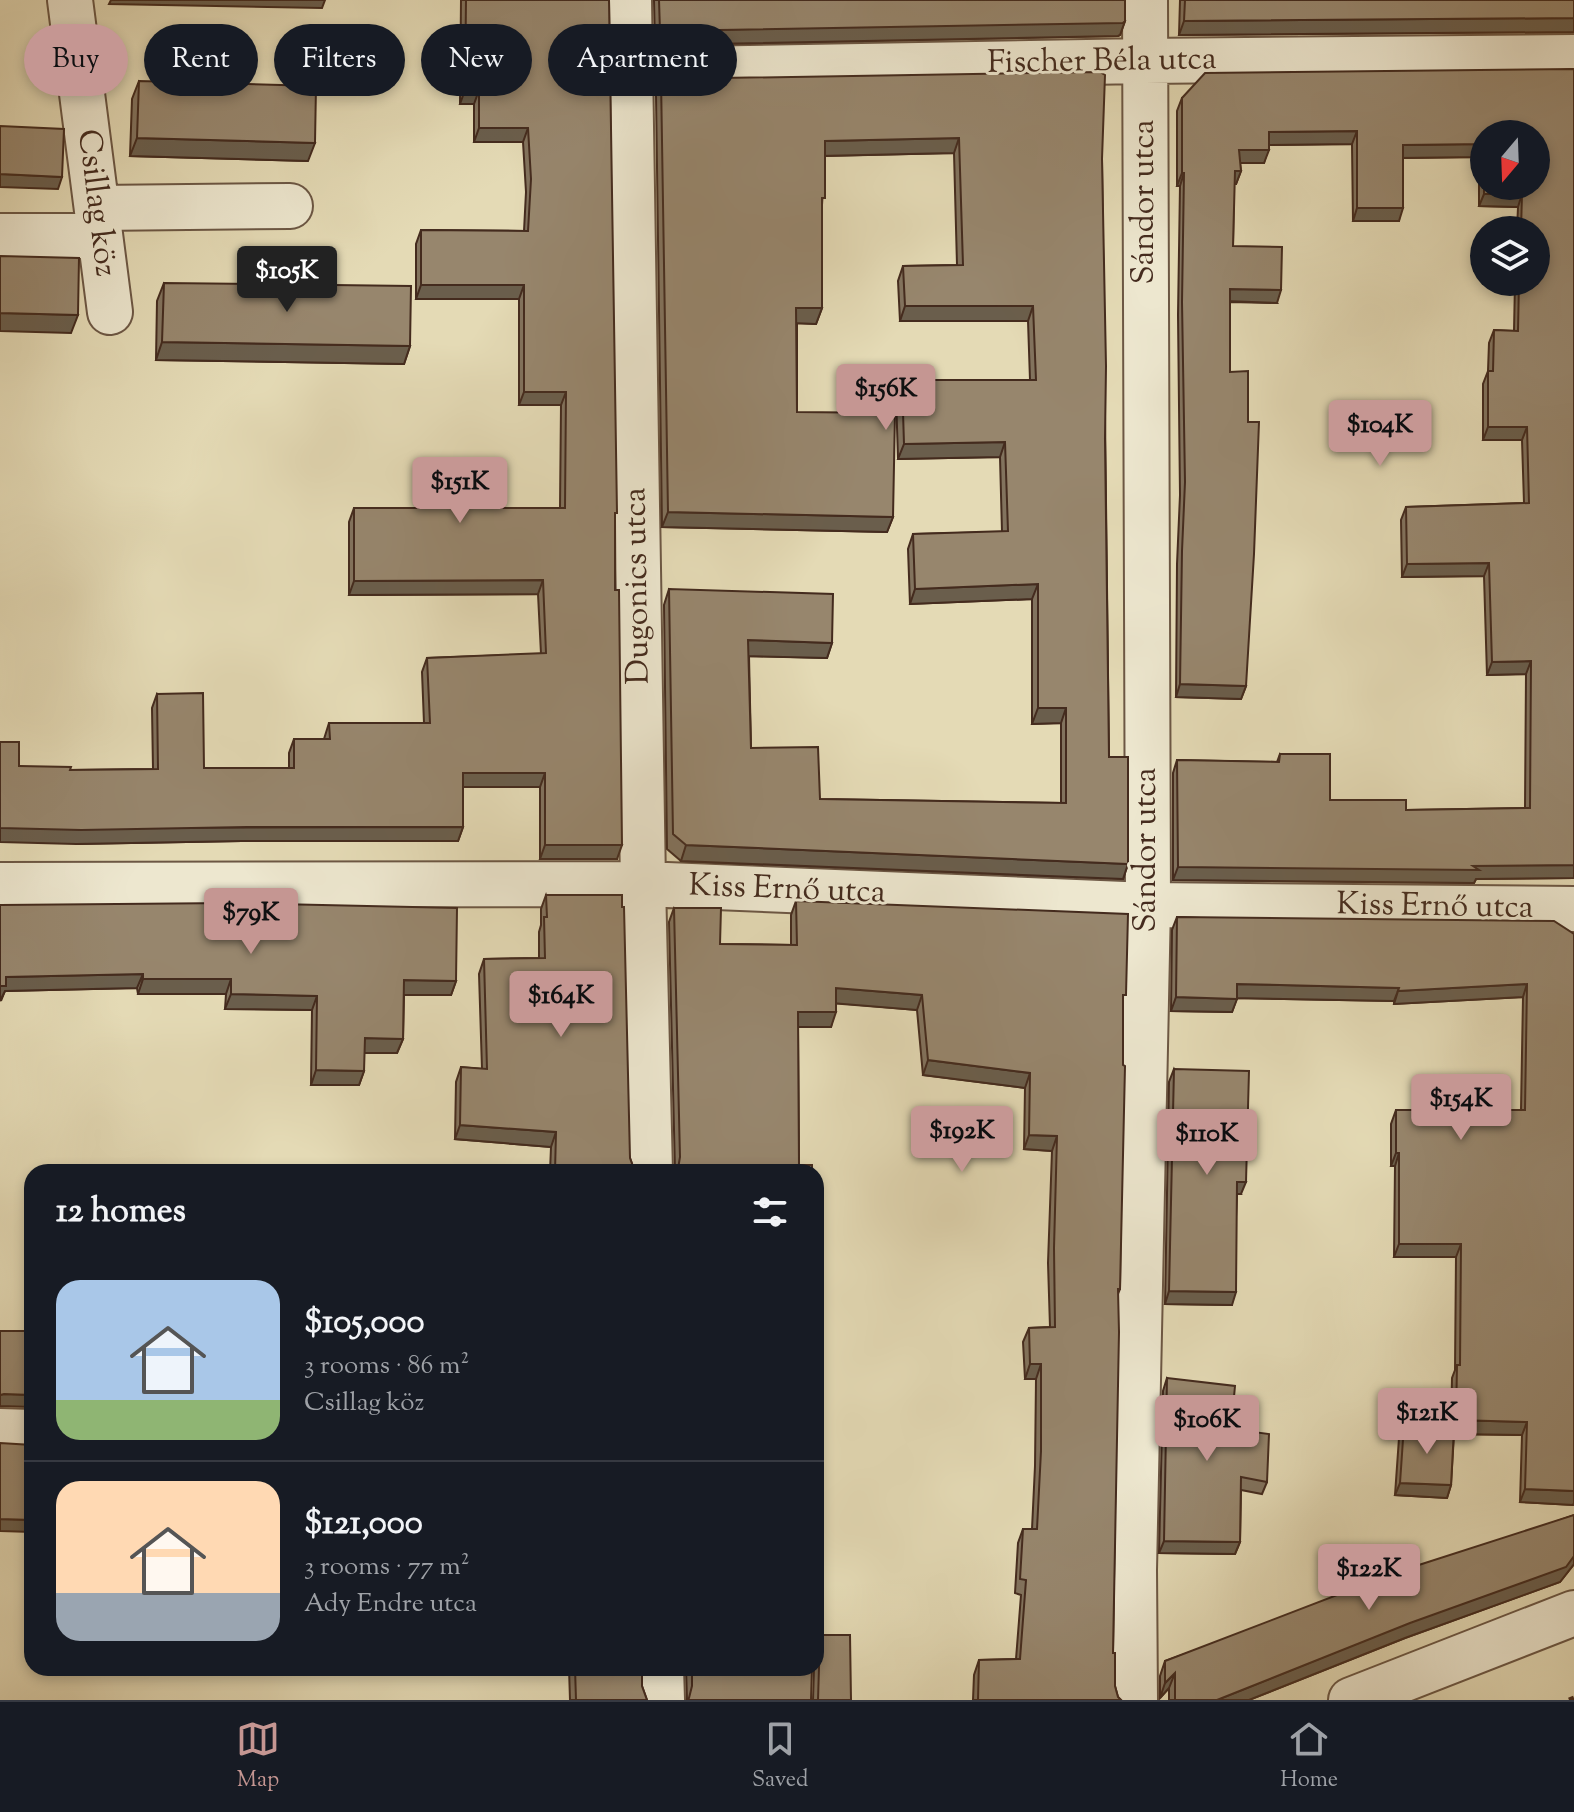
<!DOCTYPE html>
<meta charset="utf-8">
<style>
body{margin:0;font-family:"Sorts Mill Goudy",serif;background:#20242c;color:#f1f3f6;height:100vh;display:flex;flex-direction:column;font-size:30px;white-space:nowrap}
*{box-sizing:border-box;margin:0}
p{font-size:26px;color:#9ea1a6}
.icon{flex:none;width:44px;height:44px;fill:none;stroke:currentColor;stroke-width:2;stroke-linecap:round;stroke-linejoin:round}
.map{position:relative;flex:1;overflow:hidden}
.details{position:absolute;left:24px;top:1164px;width:800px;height:512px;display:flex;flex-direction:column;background:#171b24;border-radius:24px;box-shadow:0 4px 12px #0003}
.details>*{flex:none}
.banner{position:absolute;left:24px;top:24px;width:800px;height:72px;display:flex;gap:16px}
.needle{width:52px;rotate:199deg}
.tools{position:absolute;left:1470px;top:120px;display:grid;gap:16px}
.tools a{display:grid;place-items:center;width:80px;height:80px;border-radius:50%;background:#171b24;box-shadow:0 4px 12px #0003;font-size:40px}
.price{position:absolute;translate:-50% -68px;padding:0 18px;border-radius:8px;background:#c59692;color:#111;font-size:26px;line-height:52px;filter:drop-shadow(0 2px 4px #0008)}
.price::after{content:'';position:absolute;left:50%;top:48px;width:24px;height:18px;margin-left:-12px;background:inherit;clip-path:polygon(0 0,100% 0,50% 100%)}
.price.selected{background:#222;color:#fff}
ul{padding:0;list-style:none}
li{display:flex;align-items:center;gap:24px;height:200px;padding:0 32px}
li+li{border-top:2px solid #363941}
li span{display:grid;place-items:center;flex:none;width:224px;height:160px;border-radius:24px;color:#555}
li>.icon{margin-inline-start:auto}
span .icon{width:96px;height:96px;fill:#fffc;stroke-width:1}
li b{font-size:34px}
h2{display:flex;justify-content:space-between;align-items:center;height:96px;padding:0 32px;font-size:34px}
.tag{padding:0 28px;border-radius:36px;background:#171b24;box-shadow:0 4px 12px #0003;font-size:28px;line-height:72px}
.tag.selected{background:#c59692;color:#111}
.tabs{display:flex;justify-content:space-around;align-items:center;height:112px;border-top:2px solid #363941;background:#171b24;font-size:22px;color:#9ea1a6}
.tabs a{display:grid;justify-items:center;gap:4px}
.tabs .selected{color:#c59692}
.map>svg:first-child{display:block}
</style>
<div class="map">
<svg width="1574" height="1700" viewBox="0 0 1574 1700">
<rect width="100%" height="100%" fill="#e4dab5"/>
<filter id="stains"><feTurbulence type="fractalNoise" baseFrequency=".0025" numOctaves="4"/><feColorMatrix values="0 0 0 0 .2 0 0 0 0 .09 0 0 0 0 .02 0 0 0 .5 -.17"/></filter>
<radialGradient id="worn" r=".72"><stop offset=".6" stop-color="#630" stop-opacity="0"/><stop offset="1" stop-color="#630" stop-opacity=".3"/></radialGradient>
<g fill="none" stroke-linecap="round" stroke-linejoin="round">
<defs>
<path id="minor" d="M 70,0 L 110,312
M 629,0 L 643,884 L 650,1172
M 629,70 L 1144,61 L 1574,57
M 97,208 L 290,206
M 0,236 L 100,236
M 0,885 L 643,884 L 1148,905 L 1574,909
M 0,1431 L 32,1432
M 661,1668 L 662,1700
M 1135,1700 L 1134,1570 L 1148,905 L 1145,0
M 1351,1700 L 1574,1613"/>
</defs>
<use href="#minor" stroke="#6c5744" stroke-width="48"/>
<path stroke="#442b1e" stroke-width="5" stroke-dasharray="6 4" stroke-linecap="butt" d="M 1569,1700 L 1574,1698"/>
<use href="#minor" stroke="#ede7cf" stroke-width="44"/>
</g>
<path fill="#82735e" stroke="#442b1e" stroke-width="2" d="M 461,0 L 609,0 L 615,520 L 617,859 L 540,859 L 540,787 L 463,787 L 463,827 L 458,841 L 242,841 L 76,844 L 19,766 L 70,770 L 153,769 L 152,708 L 157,694 L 204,768 L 289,768 L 289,753 L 294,739 L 324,739 L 329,723 L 424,723 L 422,672 L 427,658 L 541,654 L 538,594 L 349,595 L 349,522 L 354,508 L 560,508 L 561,405 L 519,405 L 519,299 L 416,299 L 416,244 L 421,230 L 524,231 L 526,192 L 523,142 L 474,142 L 474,104 L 460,104 Z
M 654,0 L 1125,0 L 1125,21 L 1120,35 L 1118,36 L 655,45 Z
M 1180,0 L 1574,0 L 1574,32 L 1179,35 Z
M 1574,69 L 1574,878 L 1476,879 L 1474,883 L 1173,880 L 1173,773 L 1177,760 L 1277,762 L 1280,754 L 1330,800 L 1406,810 L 1525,808 L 1526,674 L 1487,675 L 1484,576 L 1402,577 L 1401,520 L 1406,507 L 1524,503 L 1522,440 L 1483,440 L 1483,384 L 1488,371 L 1489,343 L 1494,330 L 1514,331 L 1515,282 L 1536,282 L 1536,230 L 1517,230 L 1518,207 L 1479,206 L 1479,157 L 1403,158 L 1399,221 L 1353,221 L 1352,144 L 1269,145 L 1264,163 L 1240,163 L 1241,171 L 1236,184 L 1234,184 L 1233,246 L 1277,303 L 1230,302 L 1230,372 L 1246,686 L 1241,699 L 1176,697 L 1177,564 L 1180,495 L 1178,315 L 1180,186 L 1177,186 L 1177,111 L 1182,98 Z
M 661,79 L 1102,159 L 1109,757 L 1128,864 L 1123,879 L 681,861 L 667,849 L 664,605 L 669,589 L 832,643 L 827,658 L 749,656 L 751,748 L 820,799 L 1061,803 L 1061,723 L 1032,724 L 1032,599 L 910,604 L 908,549 L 913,534 L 1002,532 L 1000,457 L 898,459 L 896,395 L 902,380 L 1030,380 L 1028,321 L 900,321 L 898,281 L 903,266 L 957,265 L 954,153 L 825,156 L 822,205 L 822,308 L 816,324 L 797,323 L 797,412 L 893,517 L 887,532 L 662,527 L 656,95 Z
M 139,81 L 308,161 L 130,156 L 132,99 Z
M 164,283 L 410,346 L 404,364 L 156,360 L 157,301 Z
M 546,895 L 630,1158 L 635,1172 L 550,1172 L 551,1147 L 455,1139 L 456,1082 L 461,1067 L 482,1069 L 479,974 L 484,959 L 539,958 L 539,932 L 541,925 L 541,909 Z
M 796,901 L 1123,1003 L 1120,1289 L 1118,1294 L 1113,1653 L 1115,1686 L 1118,1697 L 1121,1700 L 973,1700 L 974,1675 L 979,1660 L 1016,1659 L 1021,1595 L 1015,1593 L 1018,1543 L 1023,1529 L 1032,1529 L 1035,1466 L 1036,1379 L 1025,1379 L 1023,1342 L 1029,1328 L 1050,1327 L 1048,1263 L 1052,1151 L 1024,1149 L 1025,1088 L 923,1075 L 917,1010 L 836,1003 L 831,1027 L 798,1027 L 799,1165 L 675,1171 L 669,922 L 674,908 L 720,944 L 791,945 L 791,915 Z
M 0,905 L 456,981 L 451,995 L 404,995 L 403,1039 L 397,1053 L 364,1053 L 364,1071 L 359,1085 L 311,1085 L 312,1010 L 225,1009 L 226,994 L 138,994 L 137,988 L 5,991 L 1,1001 Z
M 1177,917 L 1574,934 L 1573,1505 L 1520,1502 L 1522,1435 L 1454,1434 L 1451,1485 L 1447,1498 L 1395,1495 L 1399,1438 L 1404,1425 L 1451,1429 L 1452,1378 L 1455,1370 L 1456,1257 L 1394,1257 L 1395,1166 L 1391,1166 L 1391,1124 L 1396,1110 L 1521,1110 L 1523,997 L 1394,1004 L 1394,1001 L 1237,998 L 1232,1012 L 1171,1011 L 1172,930 Z
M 1174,1069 L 1241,1194 L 1237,1194 L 1232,1305 L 1165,1304 L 1169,1082 Z
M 1167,1378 L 1231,1429 L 1267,1482 L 1262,1494 L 1241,1490 L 1240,1542 L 1235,1554 L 1159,1553 L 1163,1391 Z
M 1574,1515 L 1574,1564 L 1560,1582 L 1405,1638 L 1249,1700 L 1169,1700 L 1169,1688 L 1160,1698 L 1160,1676 L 1165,1661 Z
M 820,1635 L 851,1700 L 813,1700 L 814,1668 L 816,1668 L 816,1647 Z
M 569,1668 L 642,1668 L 642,1686 L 647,1700 L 570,1700 Z
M 686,1668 L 812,1668 L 687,1700 Z"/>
<path fill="#6a5e4c" stroke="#442b1e" stroke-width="2" d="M 111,0 L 325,0 L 322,8 L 109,4 Z
M 1574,18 L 1574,32 L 1179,35 L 1184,21 Z
M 1125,21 L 1120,35 L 1118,36 L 655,45 L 660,31 Z
M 465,90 L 479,90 L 474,104 L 460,104 Z
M 479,128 L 528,128 L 523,142 L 474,142 Z
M 1357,131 L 1352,144 L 1264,145 L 1269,132 Z
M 137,138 L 315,143 L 308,161 L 130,156 Z
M 959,138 L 954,153 L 819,156 L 825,141 Z
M 1484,144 L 1479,157 L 1398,158 L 1403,145 Z
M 1239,150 L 1269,150 L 1264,163 L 1235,163 Z
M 1235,171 L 1241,171 L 1236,184 L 1230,184 Z
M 1182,173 L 1184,173 L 1180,186 L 1177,186 Z
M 0,174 L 62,177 L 58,189 L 0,187 Z
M 1484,194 L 1522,194 L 1518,207 L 1479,206 Z
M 1357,208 L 1403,208 L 1399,221 L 1353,221 Z
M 421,285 L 524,285 L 519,299 L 416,299 Z
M 1230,289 L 1281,290 L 1277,303 L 1225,301 Z
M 905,306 L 1033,306 L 1028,321 L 900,321 Z
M 796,308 L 822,308 L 816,324 L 791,323 Z
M 0,313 L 78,315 L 71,333 L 0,331 Z
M 162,342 L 410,346 L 404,364 L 156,360 Z
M 524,392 L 566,392 L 561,405 L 519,405 Z
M 1488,427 L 1527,427 L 1522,440 L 1483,440 Z
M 1005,442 L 1000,457 L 898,459 L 904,444 Z
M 668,512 L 893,517 L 887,532 L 662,527 Z
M 1489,563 L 1484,576 L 1402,577 L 1407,564 Z
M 543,580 L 538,594 L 349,595 L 354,581 Z
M 1038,584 L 1032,599 L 910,604 L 915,589 Z
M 748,640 L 832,643 L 827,658 L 743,656 Z
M 1531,661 L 1526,674 L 1487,675 L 1492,662 Z
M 1180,684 L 1246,686 L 1241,699 L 1176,697 Z
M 1038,708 L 1066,708 L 1061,723 L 1032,724 Z
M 463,773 L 545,773 L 540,787 L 458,787 Z
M 463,827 L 458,841 L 242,841 L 76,844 L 0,842 L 0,828 Z
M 545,845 L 622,845 L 617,859 L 540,859 Z
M 686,845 L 1128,864 L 1123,879 L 681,861 Z
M 1574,865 L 1574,878 L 1476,879 L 1474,883 L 1173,880 L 1178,867 Z
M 143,974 L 137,988 L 5,991 L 0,1001 L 0,986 L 6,977 Z
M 143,979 L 231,979 L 226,994 L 138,994 Z
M 404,980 L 456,981 L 451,995 L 399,995 Z
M 1237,984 L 1399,988 L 1394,1001 L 1232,998 Z
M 1527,984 L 1523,997 L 1394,1004 L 1398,991 Z
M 836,988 L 922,995 L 917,1010 L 831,1003 Z
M 231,994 L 317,996 L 312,1010 L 225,1009 Z
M 1176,997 L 1237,999 L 1232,1012 L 1171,1011 Z
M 798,1012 L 836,1012 L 831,1027 L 793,1027 Z
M 365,1038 L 403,1039 L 397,1053 L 359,1053 Z
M 928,1060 L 1030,1073 L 1025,1088 L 923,1075 Z
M 316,1070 L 364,1071 L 359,1085 L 311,1085 Z
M 460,1125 L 556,1132 L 551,1147 L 455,1139 Z
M 1029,1135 L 1057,1136 L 1052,1151 L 1024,1149 Z
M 1396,1153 L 1399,1153 L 1395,1166 L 1391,1166 Z
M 1237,1182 L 1246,1182 L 1241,1194 L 1233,1194 Z
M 1399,1244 L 1461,1244 L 1456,1257 L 1394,1257 Z
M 1169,1291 L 1236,1292 L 1232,1305 L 1165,1304 Z
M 1030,1364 L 1041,1364 L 1036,1379 L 1025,1379 Z
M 4,1394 L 32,1395 L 32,1407 L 0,1406 L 0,1395 Z
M 1456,1420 L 1527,1422 L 1522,1435 L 1451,1434 Z
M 1400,1483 L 1451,1485 L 1447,1498 L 1395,1495 Z
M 1525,1489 L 1574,1491 L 1574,1503 L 1573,1505 L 1520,1502 Z
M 0,1519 L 32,1520 L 32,1532 L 0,1531 Z
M 1164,1541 L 1240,1542 L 1235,1554 L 1159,1553 Z
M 1574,1556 L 1574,1564 L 1560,1582 L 1405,1638 L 1249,1700 L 1217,1700 Z
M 1175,1673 L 1169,1688 L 1160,1698 L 1165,1683 Z"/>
<path fill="#97866d" stroke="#442b1e" stroke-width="2" d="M 466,0 L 609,0 L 617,513 L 615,513 L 615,590 L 619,590 L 622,845 L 545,845 L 545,773 L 463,773 L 463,827 L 247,827 L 81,830 L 0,828 L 0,742 L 19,742 L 19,766 L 71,767 L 70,770 L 158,769 L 157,694 L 203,693 L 204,768 L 294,768 L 294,739 L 330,739 L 329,723 L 430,723 L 427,658 L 546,653 L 543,580 L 354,581 L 354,508 L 565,508 L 566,392 L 524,392 L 524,285 L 421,285 L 421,230 L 528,231 L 531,179 L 528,128 L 479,128 L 479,90 L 465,90 Z
M 659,0 L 1125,0 L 1125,21 L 1123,23 L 660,31 Z
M 1185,0 L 1574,0 L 1574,18 L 1184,21 Z
M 1574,69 L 1574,865 L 1473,866 L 1479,870 L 1178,867 L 1177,760 L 1279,762 L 1280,754 L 1330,754 L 1330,800 L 1406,800 L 1406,810 L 1530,808 L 1531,661 L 1492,662 L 1489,563 L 1407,564 L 1406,507 L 1529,503 L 1527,427 L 1488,427 L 1488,371 L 1493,371 L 1494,330 L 1518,331 L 1519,282 L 1536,282 L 1536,230 L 1521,230 L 1522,194 L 1484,194 L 1484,164 L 1484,186 L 1536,186 L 1536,134 L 1484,134 L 1484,144 L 1403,145 L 1403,208 L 1357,208 L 1357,131 L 1269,132 L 1269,150 L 1239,150 L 1241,171 L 1235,171 L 1233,246 L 1282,247 L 1281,290 L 1230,289 L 1230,372 L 1248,371 L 1248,422 L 1259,422 L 1254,554 L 1246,686 L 1180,684 L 1182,551 L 1185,482 L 1182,302 L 1184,173 L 1182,173 L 1182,98 L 1205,73 Z
M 1100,72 L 1105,75 L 1102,159 L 1106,366 L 1105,439 L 1109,757 L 1128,757 L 1128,864 L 686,845 L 673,834 L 669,589 L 833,594 L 832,643 L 748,640 L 751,748 L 818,747 L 820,799 L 1066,803 L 1066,708 L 1038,708 L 1038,584 L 915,589 L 913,534 L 1008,531 L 1005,442 L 904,444 L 902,380 L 1036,380 L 1033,306 L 905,306 L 903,266 L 963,265 L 959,138 L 825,141 L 825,198 L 822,198 L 822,308 L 796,308 L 797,412 L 895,413 L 893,517 L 668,512 L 661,79 Z
M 139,81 L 316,86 L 315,143 L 137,138 Z
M 0,126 L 64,129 L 62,177 L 0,174 Z
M 0,256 L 79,258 L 78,315 L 0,313 Z
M 164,283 L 411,286 L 410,346 L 162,342 Z
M 546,895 L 622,895 L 622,907 L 624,907 L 630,1158 L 635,1172 L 555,1172 L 556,1132 L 460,1125 L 461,1067 L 487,1069 L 484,959 L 545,958 L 544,917 L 547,917 Z
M 796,901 L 1128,914 L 1126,995 L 1123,995 L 1123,1065 L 1125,1066 L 1120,1289 L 1118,1289 L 1119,1332 L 1113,1653 L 1115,1653 L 1115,1686 L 1118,1697 L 1121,1700 L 978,1700 L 979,1660 L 1020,1659 L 1026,1580 L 1020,1579 L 1023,1529 L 1037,1529 L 1041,1451 L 1041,1364 L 1030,1364 L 1029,1328 L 1055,1327 L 1054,1248 L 1057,1136 L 1029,1135 L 1030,1073 L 928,1060 L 922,995 L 836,988 L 836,1012 L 798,1012 L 799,1165 L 812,1165 L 812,1172 L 675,1172 L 678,1169 L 680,1157 L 674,908 L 721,908 L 720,944 L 797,945 Z
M 233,903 L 457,908 L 456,981 L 404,980 L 403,1039 L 365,1038 L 364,1071 L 316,1070 L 317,996 L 231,994 L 231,979 L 143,979 L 143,974 L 6,977 L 6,986 L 0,986 L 0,905 Z
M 1177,917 L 1554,921 L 1574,934 L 1574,1491 L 1525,1489 L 1527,1422 L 1456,1420 L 1457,1365 L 1460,1365 L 1461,1244 L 1399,1244 L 1399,1153 L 1396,1153 L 1396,1110 L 1525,1110 L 1527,984 L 1398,991 L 1399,988 L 1237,984 L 1237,999 L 1176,997 Z
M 1174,1069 L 1249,1071 L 1246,1182 L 1237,1182 L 1236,1292 L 1169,1291 Z
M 0,1331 L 32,1331 L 32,1395 L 4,1394 L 0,1395 Z
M 1167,1378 L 1235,1386 L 1231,1429 L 1269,1434 L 1267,1482 L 1241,1477 L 1240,1542 L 1164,1541 Z
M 1404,1425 L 1454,1429 L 1451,1485 L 1400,1483 Z
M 0,1443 L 32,1445 L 32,1520 L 0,1519 Z
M 1574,1515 L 1574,1556 L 1566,1567 L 1410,1623 L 1217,1700 L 1175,1700 L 1175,1673 L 1165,1683 L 1165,1661 L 1397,1572 Z
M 820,1635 L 850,1635 L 851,1700 L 818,1700 Z
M 575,1668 L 642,1668 L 642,1686 L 647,1700 L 576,1700 Z
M 692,1668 L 812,1668 L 811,1700 L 687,1700 L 689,1698 L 692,1686 Z"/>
<g text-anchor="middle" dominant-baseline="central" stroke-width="6" stroke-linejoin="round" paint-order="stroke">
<g font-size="32" fill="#442b1e" stroke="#ede7cf">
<text transform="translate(1102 62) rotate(-1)">Fischer Béla utca</text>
<text transform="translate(1145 202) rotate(-90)">Sándor utca</text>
<text transform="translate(96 203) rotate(83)">Csillag köz</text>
<text transform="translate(638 586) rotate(-91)">Dugonics utca</text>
<text transform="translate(1147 850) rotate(-90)">Sándor utca</text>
<text transform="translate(787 890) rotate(2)">Kiss Ernő utca</text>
<text transform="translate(1435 907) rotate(1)">Kiss Ernő utca</text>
</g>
</g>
<rect width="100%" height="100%" filter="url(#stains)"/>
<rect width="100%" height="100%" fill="url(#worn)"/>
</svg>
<div class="tools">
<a><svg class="needle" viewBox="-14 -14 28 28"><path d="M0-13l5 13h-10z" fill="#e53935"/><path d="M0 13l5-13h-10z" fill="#9ea1a6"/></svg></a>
<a><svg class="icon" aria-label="layers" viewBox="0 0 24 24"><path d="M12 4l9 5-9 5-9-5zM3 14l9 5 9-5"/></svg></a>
</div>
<b class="price selected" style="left:287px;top:314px">$105K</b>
<b class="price" style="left:886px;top:432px">$156K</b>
<b class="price" style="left:1380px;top:468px">$104K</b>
<b class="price" style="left:460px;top:525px">$151K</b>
<b class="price" style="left:251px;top:956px">$79K</b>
<b class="price" style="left:561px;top:1039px">$164K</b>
<b class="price" style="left:1461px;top:1142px">$154K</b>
<b class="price" style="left:962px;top:1174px">$192K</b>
<b class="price" style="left:1207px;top:1177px">$110K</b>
<b class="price" style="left:1427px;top:1456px">$121K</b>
<b class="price" style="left:1207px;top:1463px">$106K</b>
<b class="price" style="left:1369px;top:1612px">$122K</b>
<div class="banner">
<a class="tag selected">Buy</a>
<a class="tag">Rent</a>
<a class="tag">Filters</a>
<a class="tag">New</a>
<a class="tag">Apartment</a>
</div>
<section class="details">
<h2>12 homes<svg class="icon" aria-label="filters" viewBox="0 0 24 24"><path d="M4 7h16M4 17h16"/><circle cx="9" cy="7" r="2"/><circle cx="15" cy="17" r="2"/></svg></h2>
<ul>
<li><span style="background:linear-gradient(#a9c7e8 75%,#8fb573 0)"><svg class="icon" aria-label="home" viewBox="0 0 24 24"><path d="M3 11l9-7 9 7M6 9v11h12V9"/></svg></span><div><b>$105,000</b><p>3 rooms · 86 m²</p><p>Csillag köz</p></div></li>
<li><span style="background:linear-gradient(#ffd9b3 70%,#9aa5b1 0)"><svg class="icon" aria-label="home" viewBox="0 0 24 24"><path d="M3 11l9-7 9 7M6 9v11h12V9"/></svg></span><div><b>$121,000</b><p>3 rooms · 77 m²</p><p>Ady Endre utca</p></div></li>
</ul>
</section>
</div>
<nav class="tabs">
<a class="selected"><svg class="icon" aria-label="map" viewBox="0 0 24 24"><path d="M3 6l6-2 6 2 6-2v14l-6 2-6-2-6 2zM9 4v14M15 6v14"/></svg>Map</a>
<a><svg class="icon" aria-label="saved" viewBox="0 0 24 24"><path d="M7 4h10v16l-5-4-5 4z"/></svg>Saved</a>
<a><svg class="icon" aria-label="home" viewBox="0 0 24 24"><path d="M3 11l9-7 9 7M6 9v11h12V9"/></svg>Home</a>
</nav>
